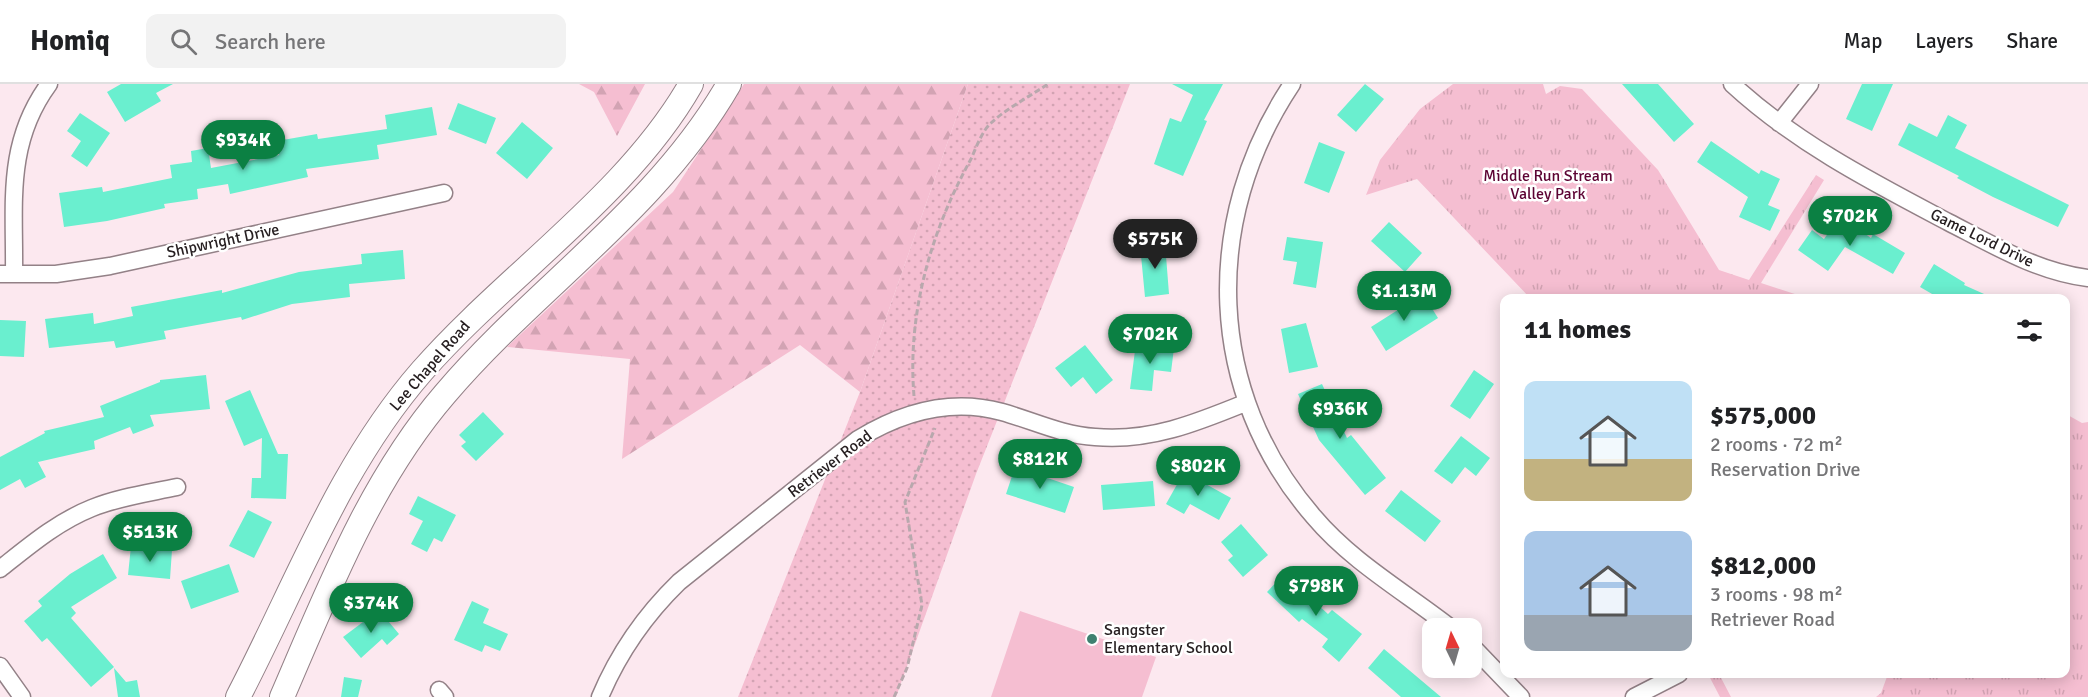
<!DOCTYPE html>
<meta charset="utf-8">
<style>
body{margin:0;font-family:Signika,sans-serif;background:#f2f2f2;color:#202124;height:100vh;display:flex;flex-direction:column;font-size:22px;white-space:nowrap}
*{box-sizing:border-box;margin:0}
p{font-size:20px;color:#757577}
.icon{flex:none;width:33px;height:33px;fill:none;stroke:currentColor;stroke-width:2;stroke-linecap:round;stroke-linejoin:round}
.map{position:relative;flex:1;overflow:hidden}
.details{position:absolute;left:1500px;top:210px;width:570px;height:384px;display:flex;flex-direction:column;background:#fff;border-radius:12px;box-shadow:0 3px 15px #0003}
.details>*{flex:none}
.needle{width:39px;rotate:355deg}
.controls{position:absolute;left:1422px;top:534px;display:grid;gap:12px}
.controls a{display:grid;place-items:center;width:60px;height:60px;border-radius:12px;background:#fff;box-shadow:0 3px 15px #0003;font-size:30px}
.price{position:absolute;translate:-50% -51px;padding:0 14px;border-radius:21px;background:#0b8043;color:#fff;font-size:20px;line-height:39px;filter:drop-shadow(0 2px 3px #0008)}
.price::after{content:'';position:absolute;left:50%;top:36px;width:18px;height:14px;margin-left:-9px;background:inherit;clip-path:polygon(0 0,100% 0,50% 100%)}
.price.selected{background:#222;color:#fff}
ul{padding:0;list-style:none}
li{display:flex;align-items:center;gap:18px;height:150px;padding:0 24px}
li span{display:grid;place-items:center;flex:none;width:168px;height:120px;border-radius:12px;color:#555}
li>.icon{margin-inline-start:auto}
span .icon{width:72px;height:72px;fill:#fffc;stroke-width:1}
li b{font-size:26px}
h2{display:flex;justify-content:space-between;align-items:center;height:72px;padding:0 24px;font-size:26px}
header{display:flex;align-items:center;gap:36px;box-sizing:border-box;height:84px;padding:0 30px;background:#fff;border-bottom:2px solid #e0e0e0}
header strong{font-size:28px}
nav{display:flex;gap:33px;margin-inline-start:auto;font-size:21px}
.search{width:420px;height:54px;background:#f2f2f2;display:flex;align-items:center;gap:15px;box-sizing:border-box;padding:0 21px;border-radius:12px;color:#757577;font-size:22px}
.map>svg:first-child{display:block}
</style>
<header>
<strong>Homiq</strong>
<div class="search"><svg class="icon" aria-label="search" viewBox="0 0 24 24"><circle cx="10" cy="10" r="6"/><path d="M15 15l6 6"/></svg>Search here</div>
<nav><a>Map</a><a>Layers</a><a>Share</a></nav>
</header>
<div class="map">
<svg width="2088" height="613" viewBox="0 0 2088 613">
<defs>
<pattern id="grass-dots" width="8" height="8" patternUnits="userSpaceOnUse" patternTransform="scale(1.5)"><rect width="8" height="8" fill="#f5bed1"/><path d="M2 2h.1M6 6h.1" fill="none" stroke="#d2a3b3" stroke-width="1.8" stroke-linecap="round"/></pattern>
<pattern id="forest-firs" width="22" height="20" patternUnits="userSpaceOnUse" patternTransform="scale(1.5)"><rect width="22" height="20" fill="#f5bed1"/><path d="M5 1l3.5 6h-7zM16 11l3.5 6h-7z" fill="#d2a3b3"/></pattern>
<pattern id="park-tufts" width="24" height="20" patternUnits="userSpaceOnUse" patternTransform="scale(1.5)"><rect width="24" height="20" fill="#f5bed1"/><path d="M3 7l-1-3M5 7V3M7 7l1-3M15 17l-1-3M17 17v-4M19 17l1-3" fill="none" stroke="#d2a3b3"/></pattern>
</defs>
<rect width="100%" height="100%" fill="#fce8ef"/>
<path fill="url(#grass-dots)" d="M 968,0 L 1130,0 L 976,390 L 896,613 L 738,613 L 860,308 Z"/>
<path fill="url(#forest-firs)" d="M 579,0 L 645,0 L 617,52 L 594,8 Z
M 744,0 L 968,0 L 860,308 L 800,261 L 622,375 L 630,275 L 507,263 L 673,108 Z"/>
<path fill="url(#park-tufts)" d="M 1453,0 L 1543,0 L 1546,10 L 1560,2 L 1582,5 L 1658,86 L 1719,186 L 1749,196 L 1816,91 L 1824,96 L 1761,199 L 1807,214 L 1530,214 L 1417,95 L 1366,111 L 1380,76 L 1420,25 Z
M 2066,330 L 2082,339 L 2088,338 L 2088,613 L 1876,613 L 1881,609 L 1888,590 L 2066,590 Z
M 1708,590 L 1719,590 L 1731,613 L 1720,613 Z"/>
<path fill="#f5bed1" d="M 1020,527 L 1156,573 L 1142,613 L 991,613 Z"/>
<path fill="#6aefcf" d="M 121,0 L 173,0 L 156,9 L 161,17 L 125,38 L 107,8 Z
M 1172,0 L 1223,0 L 1204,36 L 1207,37 L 1183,92 L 1154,80 L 1170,34 L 1181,38 L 1193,11 Z
M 1365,0 L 1384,15 L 1356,48 L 1337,31 Z
M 1622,0 L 1658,0 L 1694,40 L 1674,58 Z
M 1862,0 L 1893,0 L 1872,47 L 1846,35 Z
M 458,19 L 496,34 L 486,60 L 448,45 Z
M 432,23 L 437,51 L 377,61 L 379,75 L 306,85 L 308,93 L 230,110 L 228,100 L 197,105 L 198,115 L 164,120 L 165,124 L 107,137 L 64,143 L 59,109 L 102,103 L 103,108 L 172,94 L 170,81 L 192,78 L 191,67 L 208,64 L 211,84 L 279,71 L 277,57 L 317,50 L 318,55 L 387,45 L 385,31 Z
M 80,29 L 110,49 L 87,83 L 71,72 L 81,57 L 67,47 Z
M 1948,31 L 1967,41 L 1955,64 L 2069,121 L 2058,143 L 1993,113 L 1957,94 L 1959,92 L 1898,61 L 1909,39 L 1937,53 Z
M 522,38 L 553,64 L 527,95 L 496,69 Z
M 1711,57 L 1759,90 L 1761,86 L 1780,95 L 1768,121 L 1780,126 L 1770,147 L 1739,133 L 1748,113 L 1697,78 Z
M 1319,58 L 1345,68 L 1329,109 L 1304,99 Z
M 1840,132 L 1871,154 L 1873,150 L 1905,169 L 1893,190 L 1845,163 L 1828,187 L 1798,166 L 1812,146 L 1824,155 Z
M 1389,138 L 1422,169 L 1405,188 L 1371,157 Z
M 1287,153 L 1323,158 L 1316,204 L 1293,200 L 1297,178 L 1283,176 Z
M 1165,159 L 1169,210 L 1145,213 L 1140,161 Z
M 403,166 L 405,195 L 349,200 L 350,213 L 292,220 L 242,236 L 241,233 L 164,247 L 166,255 L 116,264 L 114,257 L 49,264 L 45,235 L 93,229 L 94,240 L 133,232 L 131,223 L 222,206 L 222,209 L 299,188 L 362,180 L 361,170 Z
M 1934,180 L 1965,199 L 1964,201 L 1993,214 L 1939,214 L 1920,203 Z
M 1423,210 L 1438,234 L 1386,267 L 1371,243 Z
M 0,236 L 26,237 L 24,273 L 0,272 Z
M 1306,239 L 1318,283 L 1289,289 L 1281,245 Z
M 1136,259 L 1174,264 L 1171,288 L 1154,286 L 1152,307 L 1130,305 Z
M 1085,261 L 1113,296 L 1096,310 L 1083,293 L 1071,303 L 1055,284 Z
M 1474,286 L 1494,300 L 1470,335 L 1450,322 Z
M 206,291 L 210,325 L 150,331 L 154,342 L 133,350 L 130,343 L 94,357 L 95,365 L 38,378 L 46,393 L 25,404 L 20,395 L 0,406 L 0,373 L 45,349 L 44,347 L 104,333 L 100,322 L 160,298 L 160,296 Z
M 1322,300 L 1347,354 L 1351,351 L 1386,394 L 1365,411 L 1319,356 L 1298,310 Z
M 250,306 L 278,370 L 288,370 L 286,415 L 251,414 L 252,394 L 261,394 L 262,354 L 244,362 L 225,317 Z
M 483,328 L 504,350 L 476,377 L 461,362 L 466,358 L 459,351 Z
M 1461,352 L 1490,374 L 1476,392 L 1465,383 L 1452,400 L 1434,387 Z
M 1015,383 L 1074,403 L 1065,429 L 1006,410 Z
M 1184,388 L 1231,414 L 1219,436 L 1190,420 L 1184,430 L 1166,420 Z
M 1153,397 L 1155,422 L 1103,426 L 1101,401 Z
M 1401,406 L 1441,437 L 1425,458 L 1385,427 Z
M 418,412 L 456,431 L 442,458 L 434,454 L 427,468 L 411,460 L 423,437 L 409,430 Z
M 248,426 L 272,438 L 254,474 L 229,462 Z
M 1241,440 L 1268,471 L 1243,493 L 1228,476 L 1233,472 L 1221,458 Z
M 131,462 L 172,466 L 170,495 L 128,491 Z
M 103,470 L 117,494 L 71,523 L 76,529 L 71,534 L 114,583 L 91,603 L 47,554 L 42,558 L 24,537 L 42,522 L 38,517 L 70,490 Z
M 229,480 L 239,508 L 191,525 L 181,497 Z
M 1284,490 L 1328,530 L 1332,526 L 1362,550 L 1339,578 L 1322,563 L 1328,555 L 1302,535 L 1299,538 L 1267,508 Z
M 472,517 L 489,525 L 483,539 L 508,550 L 500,567 L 485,561 L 482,568 L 454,556 Z
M 379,526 L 399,550 L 387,561 L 382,555 L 361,574 L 343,553 Z
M 1384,565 L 1441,613 L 1401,613 L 1368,584 Z
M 114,584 L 126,598 L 137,596 L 140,613 L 118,613 Z
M 344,593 L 362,596 L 358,613 L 341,613 Z"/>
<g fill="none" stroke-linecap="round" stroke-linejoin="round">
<defs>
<path id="street" d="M 1292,0 C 1201,136 1206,309 1314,433 C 1352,478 1405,508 1451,544
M 1732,0 C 1796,59 1872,98 1948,138 C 1993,161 2038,188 2088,194
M 1779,39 L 1810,0
M 0,190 L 56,190 L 110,182 L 444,109
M 14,190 C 15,120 5,60 49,0
M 0,485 C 29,462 57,438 92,424 C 119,413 149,409 177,403
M 1472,562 L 1521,613
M 0,582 L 22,613
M 439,606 L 445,613
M 600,613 C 619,568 644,532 679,498 L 858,355 C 902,328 951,314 1002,328 C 1034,337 1062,351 1095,353 C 1149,358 1196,339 1245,319
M 1634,613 L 1679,590"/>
<path id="secondary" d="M 238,613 C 296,502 339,382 422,287 C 506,191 628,111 691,0
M 282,613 C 327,509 370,397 445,310 C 536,203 657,125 729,0"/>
</defs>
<use href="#street" stroke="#938187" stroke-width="19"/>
<use href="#secondary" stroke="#938187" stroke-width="26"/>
<path stroke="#b8a8ad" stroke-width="3" stroke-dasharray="6 3" stroke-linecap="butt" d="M 914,312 C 907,229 931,147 971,75 C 976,64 982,47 991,39 C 1007,24 1029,13 1048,0
M 894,613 L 907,584 L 922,521 L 905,418 L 935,344"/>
<use href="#street" stroke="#fff" stroke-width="16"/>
<use href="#secondary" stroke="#fff" stroke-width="24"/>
</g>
<circle fill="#3f8070" stroke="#fff" stroke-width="2" cx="1092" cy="555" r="6"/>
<g text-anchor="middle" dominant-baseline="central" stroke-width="5" stroke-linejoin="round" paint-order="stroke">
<g font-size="16" fill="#5c0333" stroke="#fff">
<text x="1548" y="92">Middle Run Stream<tspan x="1548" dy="18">Valley Park</tspan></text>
</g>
<g font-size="16" fill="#272022" stroke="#fff">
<text transform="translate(1982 154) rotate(26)">Game Lord Drive</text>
<text transform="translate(223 157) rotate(-12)">Shipwright Drive</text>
<text transform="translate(430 282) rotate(-49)">Lee Chapel Road</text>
<text transform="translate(830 380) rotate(-37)">Retriever Road</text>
</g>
<g font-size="16" fill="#272022" stroke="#fff" text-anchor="start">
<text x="1104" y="546">Sangster<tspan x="1104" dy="18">Elementary School</tspan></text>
</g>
</g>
</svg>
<div class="controls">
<a><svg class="needle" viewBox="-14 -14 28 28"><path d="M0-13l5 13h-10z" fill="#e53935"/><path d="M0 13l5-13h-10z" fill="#757577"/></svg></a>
</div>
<b class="price" style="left:243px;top:87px">$934K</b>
<b class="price" style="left:1850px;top:163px">$702K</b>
<b class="price selected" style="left:1155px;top:186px">$575K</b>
<b class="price" style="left:1404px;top:238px">$1.13M</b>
<b class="price" style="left:1150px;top:281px">$702K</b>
<b class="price" style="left:1340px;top:356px">$936K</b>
<b class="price" style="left:1040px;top:406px">$812K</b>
<b class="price" style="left:1198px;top:413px">$802K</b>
<b class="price" style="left:150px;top:479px">$513K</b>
<b class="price" style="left:1316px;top:533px">$798K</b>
<b class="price" style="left:371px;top:550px">$374K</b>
<section class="details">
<h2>11 homes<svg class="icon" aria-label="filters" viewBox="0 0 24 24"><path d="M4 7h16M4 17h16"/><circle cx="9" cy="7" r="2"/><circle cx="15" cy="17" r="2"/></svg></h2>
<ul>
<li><span style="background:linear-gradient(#bfe0f5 65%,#c2b280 0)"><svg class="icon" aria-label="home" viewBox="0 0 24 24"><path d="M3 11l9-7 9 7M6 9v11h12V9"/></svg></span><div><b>$575,000</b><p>2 rooms · 72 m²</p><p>Reservation Drive</p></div></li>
<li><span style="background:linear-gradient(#a9c7e8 70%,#9aa5b1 0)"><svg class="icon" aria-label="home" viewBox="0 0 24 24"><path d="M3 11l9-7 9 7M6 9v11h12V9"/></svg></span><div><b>$812,000</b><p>3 rooms · 98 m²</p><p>Retriever Road</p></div></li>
</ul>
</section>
</div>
